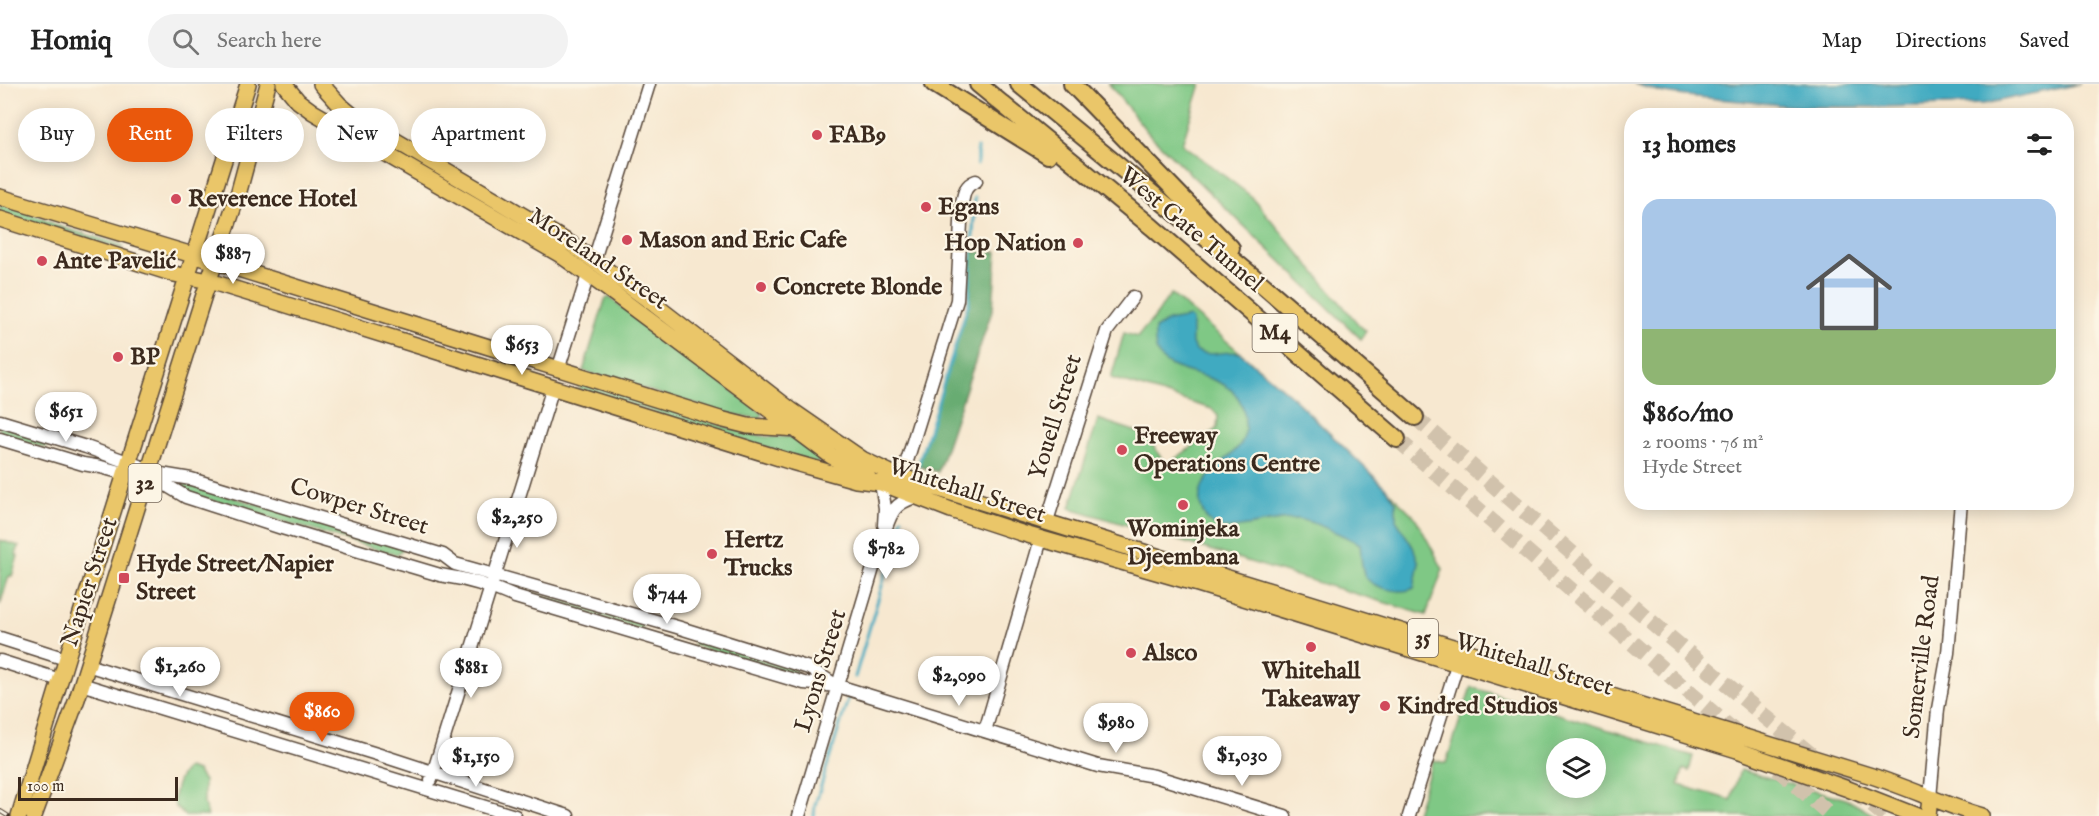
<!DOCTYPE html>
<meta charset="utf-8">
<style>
body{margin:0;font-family:"IM FELL English",serif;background:#f2f2f2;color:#222;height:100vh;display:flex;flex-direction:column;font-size:22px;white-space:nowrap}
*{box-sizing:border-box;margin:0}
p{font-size:20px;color:#767676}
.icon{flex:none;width:33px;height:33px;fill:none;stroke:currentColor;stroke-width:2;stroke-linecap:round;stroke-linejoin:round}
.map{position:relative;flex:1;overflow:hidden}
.side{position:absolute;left:1624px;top:24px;width:450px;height:402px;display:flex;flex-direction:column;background:#fff;border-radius:24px;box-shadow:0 3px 15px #0003}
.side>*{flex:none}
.top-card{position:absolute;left:18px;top:24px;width:570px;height:54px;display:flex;gap:12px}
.fabs{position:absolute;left:1546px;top:654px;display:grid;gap:12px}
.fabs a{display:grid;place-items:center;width:60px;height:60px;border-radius:50%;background:#fff;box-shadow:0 3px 15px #0003;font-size:30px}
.scale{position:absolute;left:18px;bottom:15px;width:160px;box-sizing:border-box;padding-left:6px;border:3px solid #3b2a1e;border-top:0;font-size:16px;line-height:21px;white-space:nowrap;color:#3b2a1e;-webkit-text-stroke:4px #fcf5e5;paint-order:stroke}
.price{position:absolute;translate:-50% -51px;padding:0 14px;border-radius:21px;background:#fff;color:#222;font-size:20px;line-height:39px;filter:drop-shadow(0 2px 3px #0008)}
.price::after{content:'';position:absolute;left:50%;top:36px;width:18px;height:14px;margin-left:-9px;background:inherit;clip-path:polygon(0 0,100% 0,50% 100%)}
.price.current{background:#ea580c;color:#fff}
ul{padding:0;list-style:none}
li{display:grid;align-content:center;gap:12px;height:318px;padding:0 18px}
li+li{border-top:2px solid #e0e0e0}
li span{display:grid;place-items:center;height:186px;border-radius:18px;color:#555}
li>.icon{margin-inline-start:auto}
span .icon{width:108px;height:108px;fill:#fffc;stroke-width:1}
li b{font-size:26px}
h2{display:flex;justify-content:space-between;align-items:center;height:72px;padding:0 18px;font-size:26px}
.chip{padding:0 21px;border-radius:27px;background:#fff;box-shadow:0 3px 15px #0003;font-size:21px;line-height:54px}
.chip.current{background:#ea580c;color:#fff}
header{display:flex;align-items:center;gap:36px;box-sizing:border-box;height:84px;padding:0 30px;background:#fff;border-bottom:2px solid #e0e0e0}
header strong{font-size:28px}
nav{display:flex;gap:33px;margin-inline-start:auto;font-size:21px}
.search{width:420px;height:54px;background:#f2f2f2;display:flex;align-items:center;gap:15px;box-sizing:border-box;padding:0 21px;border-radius:33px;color:#767676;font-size:22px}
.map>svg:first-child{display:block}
</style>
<header>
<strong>Homiq</strong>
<div class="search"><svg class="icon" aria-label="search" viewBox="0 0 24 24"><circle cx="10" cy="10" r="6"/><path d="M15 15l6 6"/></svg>Search here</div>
<nav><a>Map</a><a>Directions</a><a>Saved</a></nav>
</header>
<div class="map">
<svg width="2099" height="732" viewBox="0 0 2099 732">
<rect width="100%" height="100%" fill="#fcf5e5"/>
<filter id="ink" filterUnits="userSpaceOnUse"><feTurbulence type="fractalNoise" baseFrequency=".0167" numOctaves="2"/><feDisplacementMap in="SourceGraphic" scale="12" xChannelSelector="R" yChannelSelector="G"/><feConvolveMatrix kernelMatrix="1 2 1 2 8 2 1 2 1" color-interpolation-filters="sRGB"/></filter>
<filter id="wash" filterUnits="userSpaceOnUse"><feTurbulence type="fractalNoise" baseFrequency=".008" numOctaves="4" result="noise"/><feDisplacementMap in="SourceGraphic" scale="24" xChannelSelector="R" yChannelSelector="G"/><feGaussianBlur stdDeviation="1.35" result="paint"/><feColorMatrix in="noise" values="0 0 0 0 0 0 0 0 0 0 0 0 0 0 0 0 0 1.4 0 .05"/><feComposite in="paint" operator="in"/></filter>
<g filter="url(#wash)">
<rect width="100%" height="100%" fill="#f7e8d0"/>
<path fill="#7fc885" stroke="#5d7952" stroke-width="1.5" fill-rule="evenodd" d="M 1109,0 L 1201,0 L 1182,60 L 1251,112 L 1359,241 L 1366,247 L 1361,255 L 1149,50 Z
M 0,120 L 31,130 L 61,143 L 123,161 L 123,163 L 122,165 L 0,129 Z
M 1171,210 L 1288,309 L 1415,433 L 1443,485 L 1426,531 L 1070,424 L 1098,335 L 1146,351 L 1166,381 L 1212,349 L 1217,344 L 1218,332 L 1212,325 L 1111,294 L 1124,249 L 1138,253 C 1143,244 1151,239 1157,230 C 1162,223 1165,216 1171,210 Z
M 609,213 L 763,330 L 760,335 L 724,329 L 583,287 L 605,216 Z
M 581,298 L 746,349 L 768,353 L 792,353 L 820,373 L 817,380 L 579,305 Z
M 0,341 L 47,356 L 47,362 L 45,364 L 0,351 Z
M 183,399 L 402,462 L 402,466 L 396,471 L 183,408 L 181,403 Z
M 0,456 L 19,462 L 16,471 L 18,472 L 12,492 L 9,492 L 0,521 Z
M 518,503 L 641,539 L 643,544 L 640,546 L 518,508 Z
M 698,555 L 792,584 L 797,587 L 796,591 L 693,561 L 694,557 Z
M 1471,603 L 1693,672 L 1689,687 L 1683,685 L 1679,701 L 1731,716 L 1740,686 L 1846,715 L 1876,732 L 1415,732 L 1433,676 L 1446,679 ZM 1557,664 L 1596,664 L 1596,704 L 1557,704 Z
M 188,684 L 197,687 L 204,697 L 204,720 L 208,732 L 185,732 L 175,722 C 172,711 178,691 188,684 Z"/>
<path fill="#67ac72" stroke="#516b48" stroke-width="1.5" d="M 972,168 L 997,168 L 993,224 L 938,388 L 918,382 L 969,218 Z"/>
<path fill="#41aac1" stroke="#3e6a70" stroke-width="1.5" d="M 1634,0 L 2080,0 L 1984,20 L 1879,23 L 1801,23 L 1686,12 L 1664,9 Z
M 1189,233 L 1192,236 L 1192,259 L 1195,266 C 1210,275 1224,265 1240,269 L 1288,309 L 1388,406 L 1396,418 L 1396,436 L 1413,463 L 1419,479 L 1414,504 C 1401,511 1370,504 1364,490 C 1361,482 1361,469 1360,460 C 1344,452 1315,437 1297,435 C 1273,433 1229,452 1212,440 C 1207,436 1204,431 1202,426 C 1190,397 1225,380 1240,361 C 1244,356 1246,345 1245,339 C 1244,280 1170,299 1157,268 C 1154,260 1155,253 1155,245 L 1168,237 Z"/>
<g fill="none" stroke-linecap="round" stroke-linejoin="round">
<path stroke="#41aac1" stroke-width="3" d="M 979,44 L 979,34
M 977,80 L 977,64
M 918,382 L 969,218 L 975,114
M 855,593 L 902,434
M 814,732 L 815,721 L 849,612"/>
</g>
</g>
<g filter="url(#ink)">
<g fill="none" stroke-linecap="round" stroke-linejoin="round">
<path stroke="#d1c2ac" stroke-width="16" stroke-dasharray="16 8" stroke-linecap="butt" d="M 1415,333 L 1662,547 L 1885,732
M 1397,355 L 1832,732"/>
<defs>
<path id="minor" d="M 594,176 L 649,0
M 558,286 L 588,191
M 0,337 L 86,363 L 161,390 L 191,395 L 410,461 L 443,471 L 455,480 L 677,543 L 809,584 L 834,600
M 0,355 L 83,380 L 101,383 L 166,401 L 186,413 L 282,444 L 440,491 C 467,495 491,502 515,513 L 804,599 L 838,602 L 1098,682 L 1154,692 L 1285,732
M 902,393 L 957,216 L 962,119 C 964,109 965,101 976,97
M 881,399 L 885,424 L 884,441
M 1047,437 L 1107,247 L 1133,213
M 0,554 L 66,575
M 0,577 L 60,596
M 87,581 L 383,672 L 568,732
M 81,600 L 515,732
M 985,647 L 1041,455
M 431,696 L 553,303
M 1930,714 L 1938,625 L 1948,569 L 1961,418
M 799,732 L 882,454 C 891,432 890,421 915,413
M 1409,732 L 1457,581"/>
<path id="major" d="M 284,0 L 298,17 L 313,28 L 559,170 L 609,206 L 831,372 L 868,393
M 321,0 L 340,21 L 352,31 L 571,160 L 655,221 L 791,326 L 862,375 L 889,388 L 926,401 L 1872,692 C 1909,704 1945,721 1982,732
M 0,113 L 216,178 L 720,335 L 748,342 L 799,345 L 820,350
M 0,135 L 174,190 L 209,197 L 271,216 L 792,378 L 856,396 L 881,399 L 951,426 L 1021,449 L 1198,500 L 1737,666 L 1848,705 L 1917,732
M 19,732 L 70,564 L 248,0
M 34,732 L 77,615 L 204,211 L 239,107 L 268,0
M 1928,732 L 1930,714"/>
<path id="highway" d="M 934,0 L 1048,71
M 978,0 L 1152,143 L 1397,355
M 1019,0 L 1256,195 L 1415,333
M 1072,0 L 1231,164"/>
</defs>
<use href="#minor" stroke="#574639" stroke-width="15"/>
<use href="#major" stroke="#574639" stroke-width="18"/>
<use href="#highway" stroke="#574639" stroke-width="20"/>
<use href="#minor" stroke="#fff" stroke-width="12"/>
<use href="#major" stroke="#eac669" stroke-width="15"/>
<use href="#highway" stroke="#eac669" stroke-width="16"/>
<defs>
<path id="rail" d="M 0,727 L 8,732"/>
</defs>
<use href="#rail" stroke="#3b2a1e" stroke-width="5"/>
<use href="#rail" stroke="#fcf5e5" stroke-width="3" stroke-dasharray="9" stroke-linecap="butt"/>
</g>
</g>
<g fill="#d1495b" stroke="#fcf5e5" stroke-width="2">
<circle cx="817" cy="51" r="6"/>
<circle cx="176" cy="115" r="6"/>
<circle cx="926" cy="123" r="6"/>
<circle cx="627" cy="156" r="6"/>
<circle cx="1078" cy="159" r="6"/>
<circle cx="42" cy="177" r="6"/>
<circle cx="761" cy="203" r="6"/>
<circle cx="118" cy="273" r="6"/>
<circle cx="1122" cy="366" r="6"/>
<circle cx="1183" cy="421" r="6"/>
<circle cx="712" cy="470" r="6"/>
<rect x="118" y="488" width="12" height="12" rx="3"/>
<circle cx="1311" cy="563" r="6"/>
<circle cx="1131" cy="569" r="6"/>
<circle cx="1385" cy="622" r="6"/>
</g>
<g text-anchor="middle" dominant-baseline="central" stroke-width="4.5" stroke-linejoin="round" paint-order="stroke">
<g fill="#fcf5e5" stroke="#75675a" stroke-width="1.5">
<rect x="1252.5" y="230" width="45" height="38" rx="4.5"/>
<rect x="128.5" y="380" width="33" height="38" rx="4.5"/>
<rect x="1408" y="535" width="30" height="38" rx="4.5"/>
</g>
<g font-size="22" font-weight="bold" fill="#3b2a1e">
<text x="1275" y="249">M4</text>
<text x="145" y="399">32</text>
<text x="1423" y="554">35</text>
</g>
<g font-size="24" font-weight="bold" fill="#3b2a1e" stroke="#fcf5e5" text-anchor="start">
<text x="829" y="51">FAB9</text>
<text x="188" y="115">Reverence Hotel</text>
<text x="938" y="123">Egans</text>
<text x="639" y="156">Mason and Eric Cafe</text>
<text x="1066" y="159" text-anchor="end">Hop Nation</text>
<text x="54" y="177">Ante Pavelić</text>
<text x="773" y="203">Concrete Blonde</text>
<text x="130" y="273">BP</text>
<text x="1134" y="352">Freeway<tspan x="1134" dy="28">Operations Centre</tspan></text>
<text x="1183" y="445" text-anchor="middle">Wominjeka<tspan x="1183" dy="28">Djeembana</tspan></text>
<text x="724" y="456">Hertz<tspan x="724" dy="28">Trucks</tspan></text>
<text x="136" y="480">Hyde Street/Napier<tspan x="136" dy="28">Street</tspan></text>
<text x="1143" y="569">Alsco</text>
<text x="1311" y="587" text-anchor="middle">Whitehall<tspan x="1311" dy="28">Takeaway</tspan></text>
<text x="1397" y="622">Kindred Studios</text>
</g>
<g font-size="24" fill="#3b2a1e" stroke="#fcf5e5">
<text transform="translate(1191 146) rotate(40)">West Gate Tunnel</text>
<text transform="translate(598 175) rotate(34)">Moreland Street</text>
<text transform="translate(1056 333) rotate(-73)">Youell Street</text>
<text transform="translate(967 407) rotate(18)">Whitehall Street</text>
<text transform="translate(359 423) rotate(17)">Cowper Street</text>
<text transform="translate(90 498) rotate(-72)">Napier Street</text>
<text transform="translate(1922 573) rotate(-83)">Somerville Road</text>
<text transform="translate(1534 581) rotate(17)">Whitehall Street</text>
<text transform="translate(821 587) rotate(-73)">Lyons Street</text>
</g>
</g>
</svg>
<div class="fabs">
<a><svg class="icon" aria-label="layers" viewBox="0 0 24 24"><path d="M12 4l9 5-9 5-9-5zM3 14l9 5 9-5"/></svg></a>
</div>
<div class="scale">100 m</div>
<b class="price" style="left:233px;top:201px">$887</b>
<b class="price" style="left:522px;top:292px">$653</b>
<b class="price" style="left:66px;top:359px">$651</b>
<b class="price" style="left:517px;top:465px">$2,250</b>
<b class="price" style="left:886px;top:496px">$782</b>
<b class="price" style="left:667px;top:541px">$744</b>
<b class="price" style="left:180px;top:614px">$1,260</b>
<b class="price" style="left:471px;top:615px">$881</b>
<b class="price" style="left:959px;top:623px">$2,090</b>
<b class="price current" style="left:322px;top:659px">$860</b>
<b class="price" style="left:1116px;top:670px">$980</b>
<b class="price" style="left:1242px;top:703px">$1,030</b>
<b class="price" style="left:476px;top:704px">$1,150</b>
<div class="top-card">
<a class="chip">Buy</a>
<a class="chip current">Rent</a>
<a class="chip">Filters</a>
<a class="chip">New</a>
<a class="chip">Apartment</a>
</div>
<section class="side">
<h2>13 homes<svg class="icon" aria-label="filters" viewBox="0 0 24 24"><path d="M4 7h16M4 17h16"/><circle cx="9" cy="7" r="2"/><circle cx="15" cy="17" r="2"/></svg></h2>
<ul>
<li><span style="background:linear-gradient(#a9c7e8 70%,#8fb573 0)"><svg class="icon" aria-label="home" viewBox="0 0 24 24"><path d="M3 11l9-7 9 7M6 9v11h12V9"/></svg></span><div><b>$860/mo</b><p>2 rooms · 76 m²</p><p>Hyde Street</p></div></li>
</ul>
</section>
</div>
